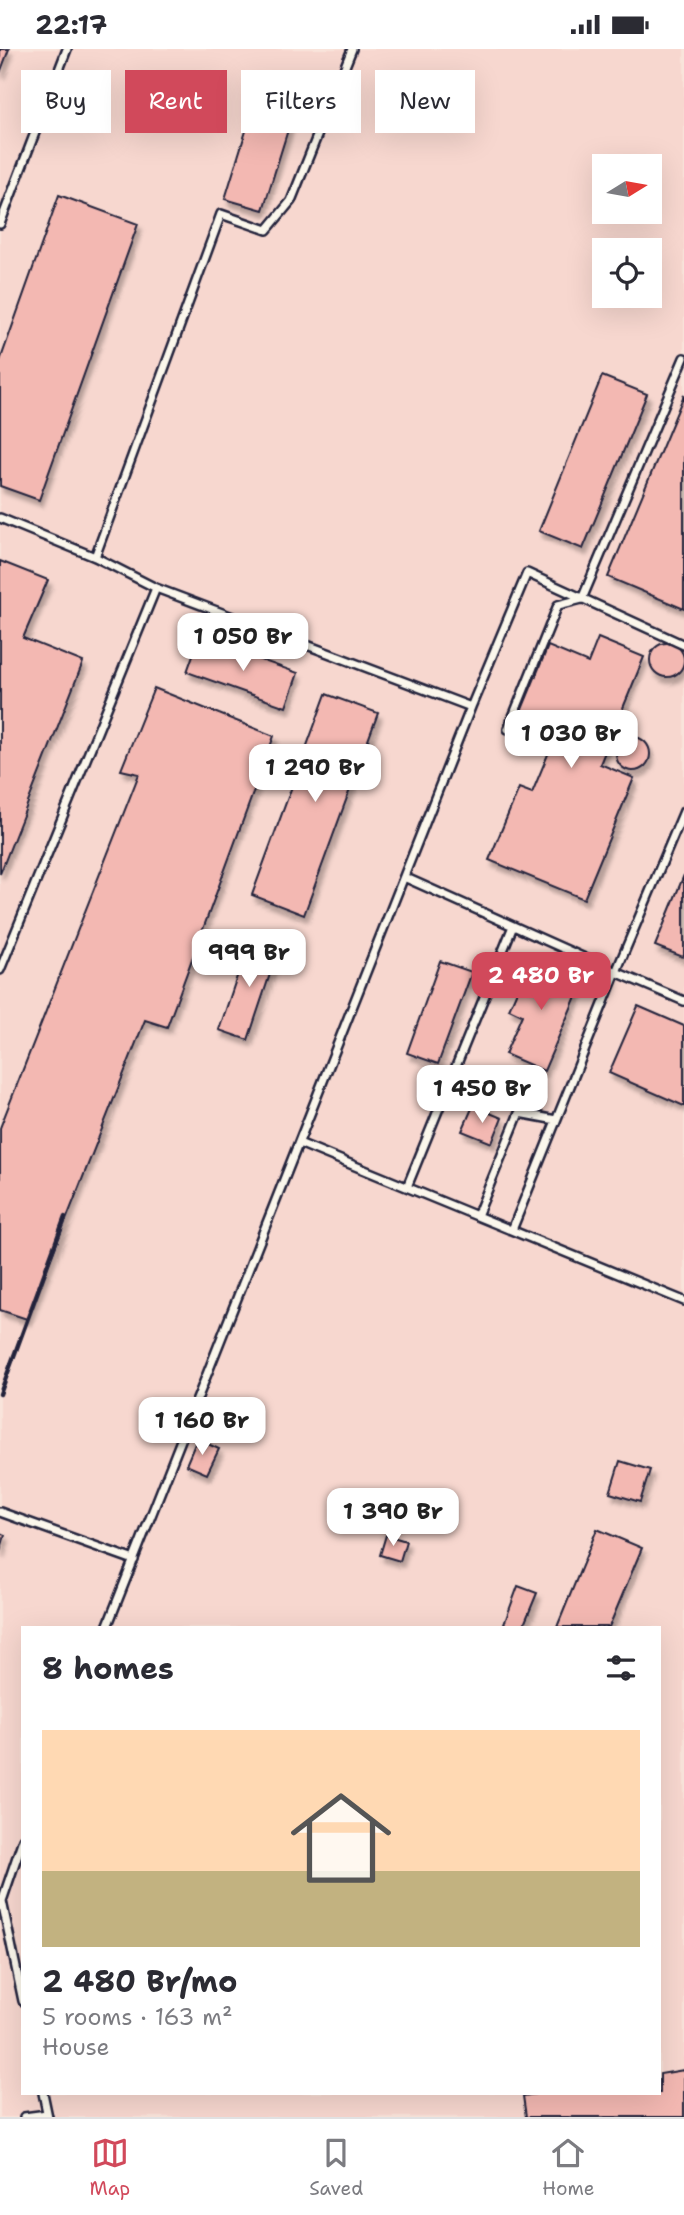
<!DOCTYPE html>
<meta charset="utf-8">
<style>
body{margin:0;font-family:"Shantell Sans",sans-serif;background:#f7f7f7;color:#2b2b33;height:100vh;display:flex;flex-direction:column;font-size:26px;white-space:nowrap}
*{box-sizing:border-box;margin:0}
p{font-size:23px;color:#7c7c81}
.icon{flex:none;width:38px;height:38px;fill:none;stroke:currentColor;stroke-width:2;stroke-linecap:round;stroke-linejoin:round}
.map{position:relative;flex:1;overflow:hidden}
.side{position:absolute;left:21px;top:1577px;width:640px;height:469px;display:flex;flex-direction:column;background:#fff;border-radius:0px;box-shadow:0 7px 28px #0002}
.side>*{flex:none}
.top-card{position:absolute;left:21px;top:21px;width:642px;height:63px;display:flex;gap:14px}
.needle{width:46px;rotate:79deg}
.controls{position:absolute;left:592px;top:105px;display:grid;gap:14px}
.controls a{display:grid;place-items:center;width:70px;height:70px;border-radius:0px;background:#fff;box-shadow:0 7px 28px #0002;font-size:35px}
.price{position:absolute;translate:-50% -60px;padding:0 16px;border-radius:14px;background:#fff;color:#222;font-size:23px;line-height:46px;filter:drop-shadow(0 2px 4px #0008)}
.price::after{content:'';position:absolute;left:50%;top:42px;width:21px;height:16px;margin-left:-10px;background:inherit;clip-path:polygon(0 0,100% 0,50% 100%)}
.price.active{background:#d1495b;color:#fff}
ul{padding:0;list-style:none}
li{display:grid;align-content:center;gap:14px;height:371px;padding:0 21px}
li+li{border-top:2px solid #e1e1e2}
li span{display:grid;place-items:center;height:217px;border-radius:0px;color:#555}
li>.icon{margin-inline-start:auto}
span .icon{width:126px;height:126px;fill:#fffc;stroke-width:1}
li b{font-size:30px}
h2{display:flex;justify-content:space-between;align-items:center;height:84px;padding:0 21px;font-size:30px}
.tag{padding:0 24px;border-radius:0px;background:#fff;box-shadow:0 7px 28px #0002;font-size:24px;line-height:63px}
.tag.active{background:#d1495b;color:#fff}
.status{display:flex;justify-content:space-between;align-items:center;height:49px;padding:0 35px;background:#fff;direction:ltr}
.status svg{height:19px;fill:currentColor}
.menu{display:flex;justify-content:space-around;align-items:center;height:98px;border-top:2px solid #e1e1e2;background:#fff;font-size:19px;color:#7c7c81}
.menu a{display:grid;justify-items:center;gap:4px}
.menu .active{color:#d1495b}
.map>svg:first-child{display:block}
</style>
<div class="status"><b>22:17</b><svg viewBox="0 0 49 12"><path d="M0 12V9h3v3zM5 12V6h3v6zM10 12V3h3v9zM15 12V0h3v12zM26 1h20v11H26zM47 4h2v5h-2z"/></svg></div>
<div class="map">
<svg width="684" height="2068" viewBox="0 0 684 2068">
<defs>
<filter id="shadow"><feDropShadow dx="3.5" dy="6" stdDeviation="2" flood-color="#0004"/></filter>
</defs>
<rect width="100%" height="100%" fill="#f9e4db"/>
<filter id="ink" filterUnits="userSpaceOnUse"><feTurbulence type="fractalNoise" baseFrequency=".0143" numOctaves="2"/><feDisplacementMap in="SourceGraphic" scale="14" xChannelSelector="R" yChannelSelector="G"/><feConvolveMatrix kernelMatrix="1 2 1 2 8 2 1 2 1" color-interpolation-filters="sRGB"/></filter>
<g filter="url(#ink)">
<path fill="#f7d7cf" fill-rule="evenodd" d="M 0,0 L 684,0 L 684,2068 L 0,2068 ZM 604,117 L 649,117 L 649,163 L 604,163 ZM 604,201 L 649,201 L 649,247 L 604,247 ZM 23,1578 L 660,1578 L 660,2044 L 23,2044 Z"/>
<path fill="#f3b8b2" stroke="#22223b" stroke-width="2" filter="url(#shadow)" d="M 0,0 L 9,0 L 0,24 Z
M 258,43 L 296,55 L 263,161 L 225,150 Z
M 59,146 L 138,175 L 39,451 L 0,437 L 0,312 Z
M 602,327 L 647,345 L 583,500 L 539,482 Z
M 684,346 L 684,560 L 608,528 Z
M 0,512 L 48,531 L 23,589 L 83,613 L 0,825 Z
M 199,589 L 298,624 L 286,658 L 187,623 Z
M 598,589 L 644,608 L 600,715 L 634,729 L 584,850 L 489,811 L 519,739 L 532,744 L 556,686 L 518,670 L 548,597 L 588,614 Z
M650 611a17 17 0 1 1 34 0a17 17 0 1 1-34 0Z
M 154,639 L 274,687 L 167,978 L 145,971 L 27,1270 L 0,1261 L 0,1079 L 139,725 L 121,721 Z
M 326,645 L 378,664 L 304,866 L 252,846 Z
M616 705a17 17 0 1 1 34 0a17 17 0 1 1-34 0Z
M 684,826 L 684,906 L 683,908 L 655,897 Z
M 250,889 L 279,898 L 248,991 L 219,981 Z
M 531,909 L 583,931 L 544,1022 L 505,1005 L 522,966 L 509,960 Z
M 440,912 L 472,923 L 438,1015 L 407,1004 Z
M 638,957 L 684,977 L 684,1057 L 609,1024 Z
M 473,1057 L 502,1069 L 492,1094 L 462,1082 Z
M 197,1390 L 219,1400 L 207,1425 L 186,1416 Z
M 620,1412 L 650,1421 L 640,1453 L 610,1444 Z
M 597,1480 L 642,1499 L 609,1578 L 557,1578 Z
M 0,1484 L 5,1486 L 0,1503 Z
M 386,1486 L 406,1492 L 400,1512 L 380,1506 Z
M 518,1537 L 537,1544 L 523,1578 L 503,1578 Z
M 684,2021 L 684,2068 L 526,2068 L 523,2047 L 543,2044 L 660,2044 L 660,2025 Z"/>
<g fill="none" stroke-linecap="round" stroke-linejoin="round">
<defs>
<path id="lane" d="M 0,175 L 67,0
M 0,469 L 95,508 L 156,539 L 471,658 L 107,1578
M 95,508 L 221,165 L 267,181 L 291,152 L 352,0
M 471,658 L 527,524 L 684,596
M 545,694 L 508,680 L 558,556 L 582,550 L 684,309
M 684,762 L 616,923 L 684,952
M 404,828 L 616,923 L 512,1181
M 0,921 L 156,539
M 299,1094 L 684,1252
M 407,1138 L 513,877
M 477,1167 L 519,1064 L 556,1071
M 0,1463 L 134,1511
M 23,1790 L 2,1852 L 23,1952
M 43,2044 L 48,2068
M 24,2068 L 47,2065"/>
</defs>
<use href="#lane" stroke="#22223b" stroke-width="12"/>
<use href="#lane" stroke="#fbf7ec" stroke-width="7"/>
<path stroke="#22223b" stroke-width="4.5" d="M 0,1345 L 65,1168"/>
</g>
</g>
</svg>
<div class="controls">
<a><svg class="needle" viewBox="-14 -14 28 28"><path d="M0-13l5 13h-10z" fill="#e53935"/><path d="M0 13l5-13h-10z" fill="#7c7c81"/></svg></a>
<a><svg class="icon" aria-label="locate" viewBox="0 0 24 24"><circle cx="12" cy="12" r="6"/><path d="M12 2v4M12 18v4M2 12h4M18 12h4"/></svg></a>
</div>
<b class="price" style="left:243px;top:624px">1 050 Br</b>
<b class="price" style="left:571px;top:721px">1 030 Br</b>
<b class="price" style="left:315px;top:755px">1 290 Br</b>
<b class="price" style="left:249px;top:940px">999 Br</b>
<b class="price active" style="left:541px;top:963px">2 480 Br</b>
<b class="price" style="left:482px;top:1076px">1 450 Br</b>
<b class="price" style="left:202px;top:1408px">1 160 Br</b>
<b class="price" style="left:393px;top:1499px">1 390 Br</b>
<div class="top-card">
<a class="tag">Buy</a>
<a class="tag active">Rent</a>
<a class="tag">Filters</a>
<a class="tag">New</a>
</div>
<section class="side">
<h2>8 homes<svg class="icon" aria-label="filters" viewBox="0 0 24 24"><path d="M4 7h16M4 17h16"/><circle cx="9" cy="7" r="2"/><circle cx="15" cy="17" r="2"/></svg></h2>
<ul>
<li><span style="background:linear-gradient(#ffd9b3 65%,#c2b280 0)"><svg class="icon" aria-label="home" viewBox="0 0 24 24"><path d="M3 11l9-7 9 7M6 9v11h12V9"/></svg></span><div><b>2 480 Br/mo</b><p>5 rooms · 163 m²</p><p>House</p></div></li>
</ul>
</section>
</div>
<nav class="menu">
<a class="active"><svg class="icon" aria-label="map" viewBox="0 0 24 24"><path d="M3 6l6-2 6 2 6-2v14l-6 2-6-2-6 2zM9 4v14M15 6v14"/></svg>Map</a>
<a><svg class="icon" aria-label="saved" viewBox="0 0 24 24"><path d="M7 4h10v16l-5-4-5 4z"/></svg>Saved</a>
<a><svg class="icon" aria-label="home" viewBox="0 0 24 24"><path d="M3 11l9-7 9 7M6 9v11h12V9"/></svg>Home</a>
</nav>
